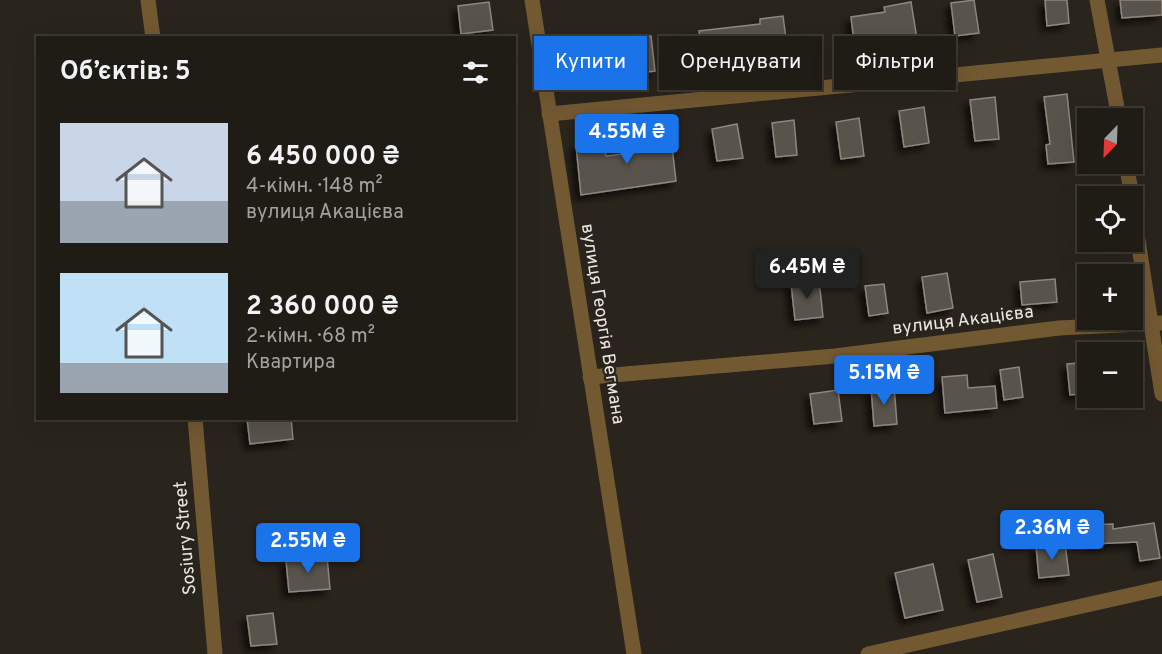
<!DOCTYPE html>
<html lang="uk">
<meta charset="utf-8">
<style>
body{margin:0;font-family:Overpass,sans-serif;background:#27241e;color:#f1f3f6;height:100vh;display:flex;flex-direction:column;font-size:22px;white-space:nowrap}
*{box-sizing:border-box;margin:0}
p{font-size:20px;color:#a1a1a0}
.icon{flex:none;width:33px;height:33px;fill:none;stroke:currentColor;stroke-width:2;stroke-linecap:round;stroke-linejoin:round}
.map{position:relative;flex:1;overflow:hidden}
.side{position:absolute;left:36px;top:36px;width:480px;height:384px;display:flex;flex-direction:column;background:#1f1b15;border-radius:0px;box-shadow:0 6px 24px #0002,0 0 0 2px #3c3934}
.side>*{flex:none}
.guide{position:absolute;left:534px;top:36px;width:537px;height:54px;display:flex;gap:12px}
.needle{width:39px;rotate:203deg}
.controls{position:absolute;left:1077px;top:108px;display:grid;gap:12px}
.controls a{display:grid;place-items:center;width:66px;height:66px;border-radius:0px;background:#1f1b15;box-shadow:0 6px 24px #0002,0 0 0 2px #3c3934;font-size:30px}
.price{position:absolute;translate:-50% -51px;padding:0 14px;border-radius:6px;background:#1a73e8;color:#fff;font-size:20px;line-height:39px;filter:drop-shadow(0 2px 3px #0008)}
.price::after{content:'';position:absolute;left:50%;top:36px;width:18px;height:14px;margin-left:-9px;background:inherit;clip-path:polygon(0 0,100% 0,50% 100%)}
.price.on{background:#222;color:#fff}
ul{padding:0;list-style:none}
li{display:flex;align-items:center;gap:18px;height:150px;padding:0 24px}
li span{display:grid;place-items:center;flex:none;width:168px;height:120px;border-radius:0px;color:#555}
li>.icon{margin-inline-start:auto}
span .icon{width:72px;height:72px;fill:#fffc;stroke-width:1}
li b{font-size:26px}
h2{display:flex;justify-content:space-between;align-items:center;height:72px;padding:0 24px;font-size:26px}
.chip{padding:0 21px;border-radius:0px;background:#1f1b15;box-shadow:0 6px 24px #0002,0 0 0 2px #3c3934;font-size:21px;line-height:54px}
.chip.on{background:#1a73e8;color:#fff}
.map>svg:first-child{display:block}
</style>
<div class="map">
<svg width="1162" height="654" viewBox="0 0 1162 654">
<defs>
<filter id="shadow"><feDropShadow dx="-5.5" dy="5.5" stdDeviation="3" flood-color="#0009"/></filter>
</defs>
<rect width="100%" height="100%" fill="#29241c"/>
<path fill="#59534b" stroke="#8e877e" stroke-width="1.5" filter="url(#shadow)" d="M 974,0 L 979,33 L 955,36 L 951,3 Z
M 1045,0 L 1067,0 L 1069,23 L 1047,26 Z
M 1120,0 L 1162,0 L 1162,15 L 1122,18 Z
M 489,2 L 493,30 L 461,34 L 458,6 Z
M 911,2 L 917,39 L 855,50 L 851,17 L 885,12 L 884,7 Z
M 783,16 L 788,54 L 764,57 L 763,44 L 724,48 L 725,62 L 703,64 L 699,31 L 760,24 L 760,19 Z
M 651,36 L 655,71 L 631,74 L 630,68 L 572,76 L 567,41 L 594,37 L 595,44 Z
M 1067,94 L 1074,162 L 1048,164 L 1046,145 L 1050,144 L 1044,97 Z
M 995,97 L 999,139 L 975,141 L 970,100 Z
M 924,107 L 929,143 L 904,147 L 899,111 Z
M 859,118 L 864,156 L 841,159 L 836,122 Z
M 794,120 L 797,155 L 776,157 L 772,123 Z
M 737,124 L 743,158 L 717,161 L 712,129 Z
M 670,129 L 676,181 L 581,195 L 576,145 L 604,142 L 606,156 L 641,152 L 639,133 Z
M 947,273 L 953,308 L 927,313 L 922,277 Z
M 1055,279 L 1057,302 L 1022,305 L 1020,282 Z
M 819,280 L 823,317 L 795,320 L 791,283 Z
M 884,284 L 888,313 L 869,316 L 865,286 Z
M 1088,362 L 1088,393 L 1070,395 L 1067,364 Z
M 1019,367 L 1023,397 L 1004,400 L 1000,370 Z
M 967,375 L 968,388 L 995,386 L 997,408 L 945,413 L 942,377 Z
M 894,385 L 897,424 L 874,426 L 871,387 Z
M 838,390 L 842,421 L 814,424 L 810,394 Z
M 247,418 L 291,418 L 293,439 L 250,444 Z
M 1154,523 L 1160,558 L 1140,561 L 1137,542 L 1090,544 L 1089,525 L 1113,524 L 1113,529 Z
M 1065,543 L 1069,575 L 1039,578 L 1036,546 Z
M 993,554 L 1002,597 L 977,602 L 968,560 Z
M 327,556 L 330,589 L 289,592 L 286,560 Z
M 933,564 L 943,610 L 905,618 L 895,573 Z
M 273,613 L 277,644 L 251,646 L 247,616 Z"/>
<g fill="none" stroke-linecap="round" stroke-linejoin="round">
<path stroke="#735932" stroke-width="15" d="M 148,0 L 153,38
M 532,0 L 634,654
M 1097,0 L 1119,118
M 549,114 L 1162,55
M 1126,164 L 1132,196
M 1132,202 L 1162,394
M 590,377 L 835,356 L 1059,328 L 1162,323
M 195,418 L 215,654
M 868,654 L 1162,588"/>
</g>
<g text-anchor="middle" dominant-baseline="central" stroke-width="4.5" stroke-linejoin="round" paint-order="stroke">
<g font-size="18" fill="#ebe7e2" stroke="#29241c">
<text transform="translate(963 321) rotate(-7)">вулиця Акацієва</text>
<text transform="translate(602 324) rotate(81)">вулиця Георгія Вегмана</text>
<text transform="translate(186 538) rotate(-95)">Sosiury Street</text>
</g>
</g>
</svg>
<div class="controls">
<a><svg class="needle" viewBox="-14 -14 28 28"><path d="M0-13l5 13h-10z" fill="#e53935"/><path d="M0 13l5-13h-10z" fill="#a1a1a0"/></svg></a>
<a><svg class="icon" aria-label="locate" viewBox="0 0 24 24"><circle cx="12" cy="12" r="6"/><path d="M12 2v4M12 18v4M2 12h4M18 12h4"/></svg></a>
<a>+</a>
<a>−</a>
</div>
<b class="price" style="left:627px;top:165px">4.55M ₴</b>
<b class="price on" style="left:807px;top:300px">6.45M ₴</b>
<b class="price" style="left:884px;top:406px">5.15M ₴</b>
<b class="price" style="left:1052px;top:561px">2.36M ₴</b>
<b class="price" style="left:308px;top:574px">2.55M ₴</b>
<div class="guide">
<a class="chip on">Купити</a>
<a class="chip">Орендувати</a>
<a class="chip">Фільтри</a>
</div>
<section class="side">
<h2>Об’єктів: 5<svg class="icon" aria-label="filters" viewBox="0 0 24 24"><path d="M4 7h16M4 17h16"/><circle cx="9" cy="7" r="2"/><circle cx="15" cy="17" r="2"/></svg></h2>
<ul>
<li><span style="background:linear-gradient(#c9d6e8 65%,#9aa5b1 0)"><svg class="icon" aria-label="home" viewBox="0 0 24 24"><path d="M3 11l9-7 9 7M6 9v11h12V9"/></svg></span><div><b>6 450 000 ₴</b><p>4-кімн. · 148 m²</p><p>вулиця Акацієва</p></div></li>
<li><span style="background:linear-gradient(#bfe0f5 75%,#9aa5b1 0)"><svg class="icon" aria-label="home" viewBox="0 0 24 24"><path d="M3 11l9-7 9 7M6 9v11h12V9"/></svg></span><div><b>2 360 000 ₴</b><p>2-кімн. · 68 m²</p><p>Квартира</p></div></li>
</ul>
</section>
</div>
